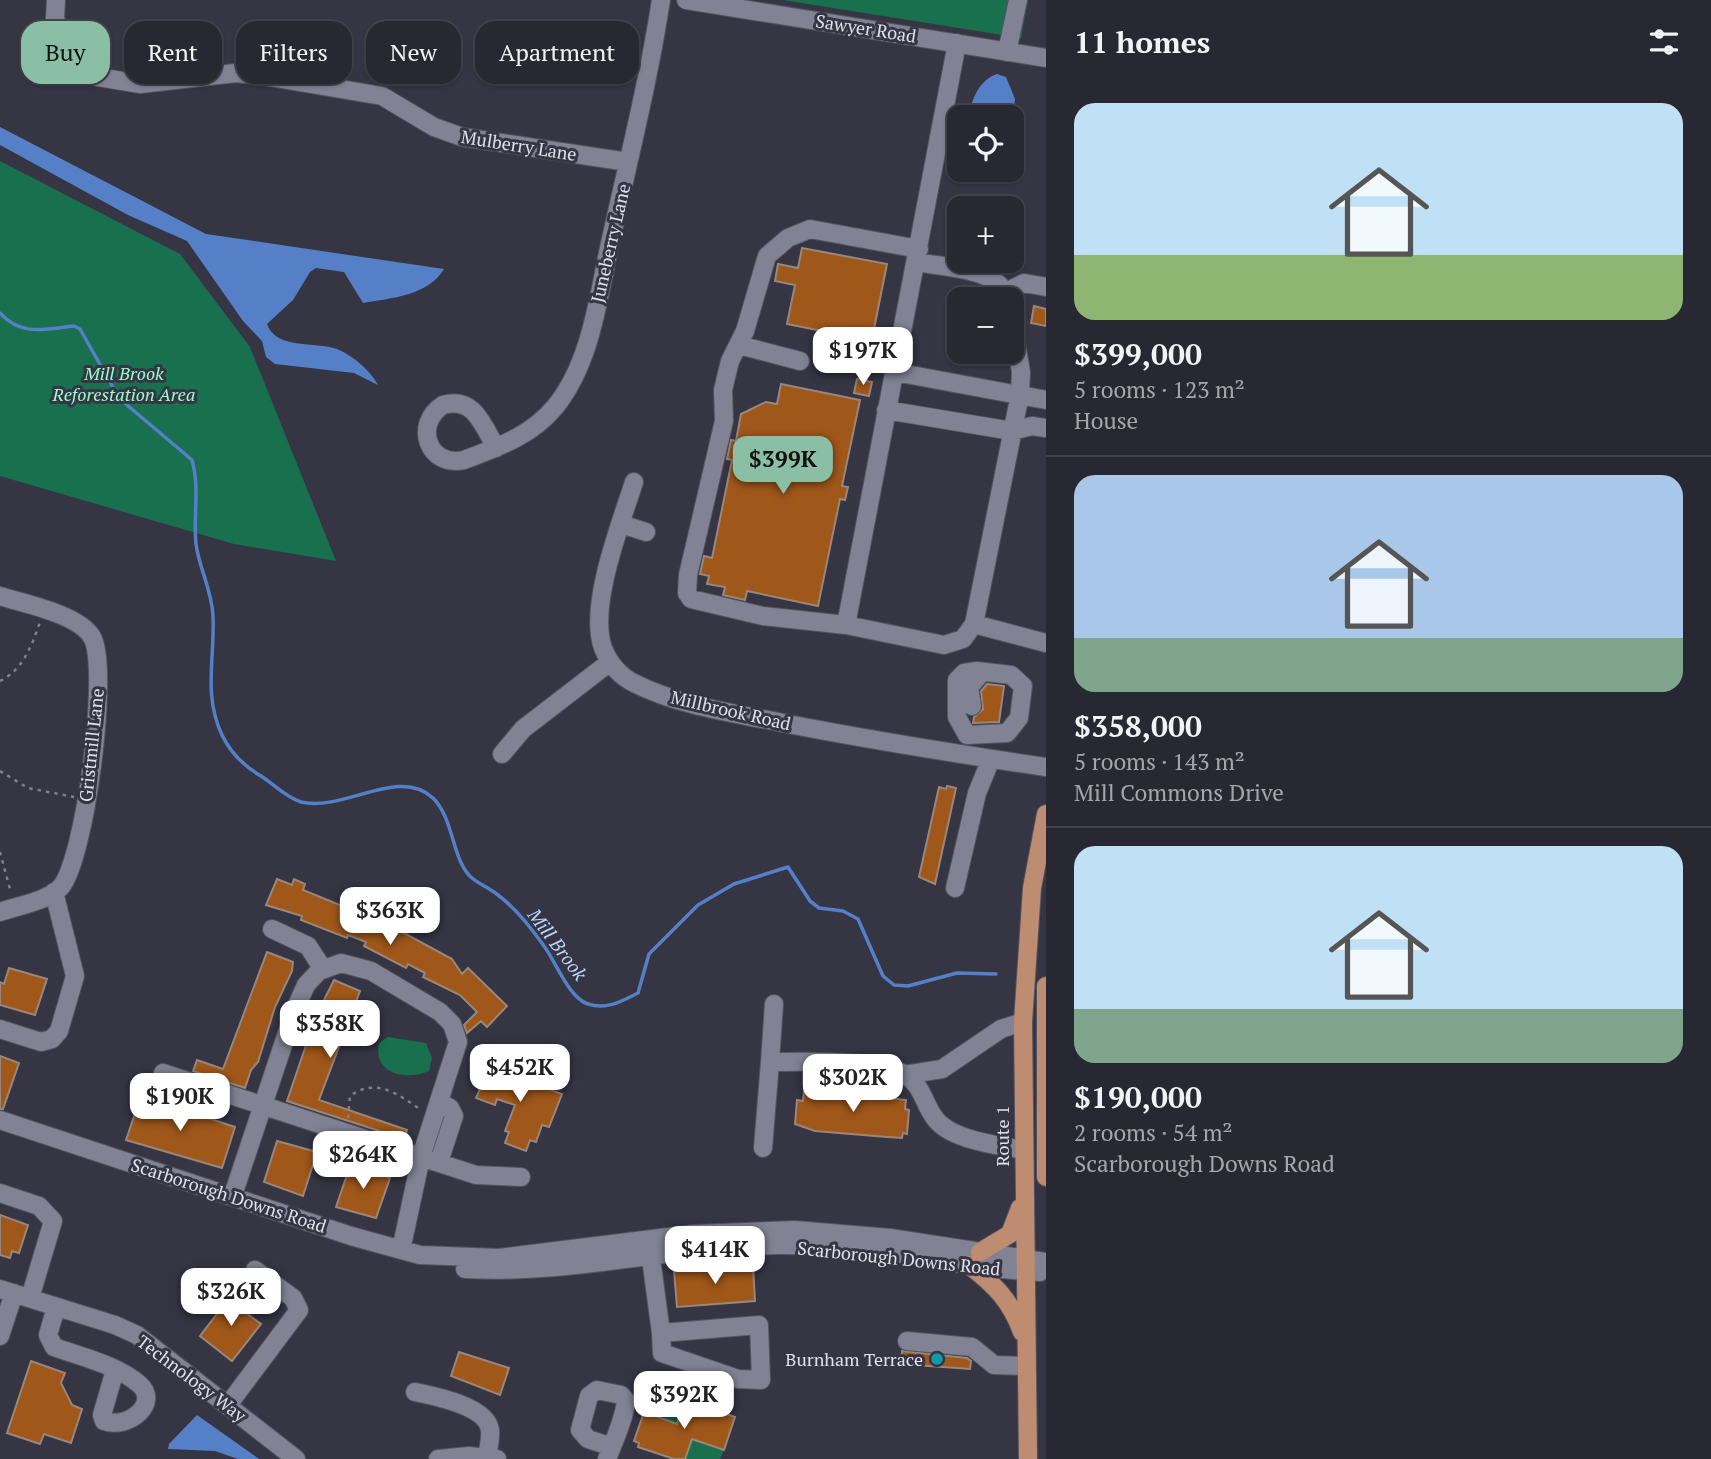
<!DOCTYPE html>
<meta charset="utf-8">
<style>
body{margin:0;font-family:"PT Serif",serif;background:#30303b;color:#f1f3f6;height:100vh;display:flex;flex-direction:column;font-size:26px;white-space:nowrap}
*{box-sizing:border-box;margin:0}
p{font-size:23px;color:#a5a6ac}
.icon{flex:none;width:38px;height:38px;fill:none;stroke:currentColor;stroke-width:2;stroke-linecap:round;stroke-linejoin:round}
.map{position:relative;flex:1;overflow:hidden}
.panel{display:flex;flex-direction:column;background:#282833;width:665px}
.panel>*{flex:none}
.hud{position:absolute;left:21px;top:21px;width:665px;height:63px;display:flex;gap:14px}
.fabs{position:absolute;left:947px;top:105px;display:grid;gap:14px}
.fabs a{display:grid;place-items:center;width:77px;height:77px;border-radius:14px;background:#282833;box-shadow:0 2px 5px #0004,0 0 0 2px #44444e;font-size:35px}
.price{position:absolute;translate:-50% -60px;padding:0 16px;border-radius:14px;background:#fff;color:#222;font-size:23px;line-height:46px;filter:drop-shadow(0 2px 4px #0008)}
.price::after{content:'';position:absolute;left:50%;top:42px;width:21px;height:16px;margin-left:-10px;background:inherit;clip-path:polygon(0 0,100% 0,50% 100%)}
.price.current{background:#8abfa5;color:#111}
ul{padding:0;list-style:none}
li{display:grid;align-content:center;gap:14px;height:371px;padding:0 28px}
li+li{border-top:2px solid #44444e}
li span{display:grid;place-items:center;height:217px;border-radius:21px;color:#555}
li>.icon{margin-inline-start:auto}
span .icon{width:126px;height:126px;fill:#fffc;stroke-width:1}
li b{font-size:30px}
h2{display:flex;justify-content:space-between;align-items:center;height:84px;padding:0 28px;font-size:30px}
.pill{padding:0 24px;border-radius:21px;background:#282833;box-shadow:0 2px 5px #0004,0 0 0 2px #44444e;font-size:24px;line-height:63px}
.pill.current{background:#8abfa5;color:#111}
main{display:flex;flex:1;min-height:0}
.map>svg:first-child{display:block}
</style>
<main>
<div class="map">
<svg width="1046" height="1459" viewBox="0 0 1046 1459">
<rect width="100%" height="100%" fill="#353544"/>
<path fill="#18704e" d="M 783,0 L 1028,0 L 1021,38 Z
M 0,161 L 180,254 L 250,347 L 336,561 L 234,544 L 0,476 Z
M 388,1037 L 426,1043 L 432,1058 L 429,1071 C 407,1081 372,1074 379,1043 Z
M 658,1395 L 680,1403 L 677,1424 L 651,1415 Z
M 692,1439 L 724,1450 L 720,1459 L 685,1459 Z"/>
<path fill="#5580c7" d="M 997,74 L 1006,77 L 1015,99 L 1012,127 L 1012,117 L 969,117 C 971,100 979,80 997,74 Z
M 0,127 L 206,234 L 444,269 C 428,296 391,298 363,303 L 344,272 L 316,268 L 310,272 L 293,300 L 267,324 C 276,350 315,341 337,349 C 352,355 371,371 378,385 L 354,373 L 275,364 L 266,357 L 262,341 L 243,321 L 187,241 L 128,215 L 0,145 Z
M 197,1415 L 259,1459 L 238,1459 L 215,1451 L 168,1449 L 169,1444 Z"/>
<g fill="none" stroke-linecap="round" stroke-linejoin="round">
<path stroke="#5580c7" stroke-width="3.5" d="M 0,313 C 21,337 46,329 74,326 L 80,329 L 114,389 L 127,405 L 192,460 C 200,488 193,515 196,544 C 199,568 212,590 213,616 C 215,657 203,695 222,735 C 231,754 244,766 261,776 C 275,785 285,797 301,802 C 344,812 399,766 433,798 C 453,818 452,855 468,874 C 474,882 486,886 494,892 C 514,906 530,926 544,946 C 556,962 569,998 588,1004 C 607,1010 622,1001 638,993 L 649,954 L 698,905 L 734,884 L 788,867 L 810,901 L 819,908 L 843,911 L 858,919 L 883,976 L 894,985 L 908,986 L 957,973 L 996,974"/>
</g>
<path fill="#a0571a" stroke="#98877c" stroke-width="2" d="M 802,248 L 887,264 L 865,374 L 825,367 L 832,333 L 787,324 L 795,285 L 775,281 L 778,264 L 798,268 Z
M 1034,306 L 1046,309 L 1046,326 L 1031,323 Z
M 857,379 L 872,382 L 869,396 L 854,393 Z
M 781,384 L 860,400 L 842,486 L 848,487 L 845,500 L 840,499 L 818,606 L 747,591 L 745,600 L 723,595 L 725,587 L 707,584 L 709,576 L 700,574 L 704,556 L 712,558 L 732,460 L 727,459 L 731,440 L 736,441 L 741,414 L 766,402 L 777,404 Z
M 987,684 L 1004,686 L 999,722 L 973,723 L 974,717 L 983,709 L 981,691 Z
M 947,786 L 956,788 L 935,884 L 919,877 L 939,787 L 946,789 Z
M 277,879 L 292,885 L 294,879 L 305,884 L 303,890 L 391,926 L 452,959 L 462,974 L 468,968 L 507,1006 L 487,1027 L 481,1021 L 467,1033 L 464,1025 L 477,1012 L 460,995 L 423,977 L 425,973 L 408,964 L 406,968 L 364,946 L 366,942 L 348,935 L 347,938 L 301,920 L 302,916 L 266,905 Z
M 267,952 L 293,962 L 292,971 L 275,1007 L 258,1062 L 251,1070 L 245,1088 L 193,1071 L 197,1060 L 223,1069 Z
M 9,968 L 47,979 L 35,1015 L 0,1005 L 0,982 L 4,984 Z
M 334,980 L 360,991 L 319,1100 L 407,1130 L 404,1139 L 287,1101 L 316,1016 Z
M 0,1056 L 19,1063 L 3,1109 L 0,1109 Z
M 492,1061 L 503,1065 L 500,1071 L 562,1094 L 549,1127 L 542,1125 L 536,1142 L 530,1140 L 526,1151 L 505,1143 L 509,1132 L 505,1131 L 515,1105 L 497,1099 L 495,1105 L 476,1098 Z
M 856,1086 L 865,1095 L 906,1100 L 905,1109 L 909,1110 L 907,1134 L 903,1133 L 902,1138 L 887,1137 L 815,1131 L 795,1124 L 797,1100 L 803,1101 L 804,1091 L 845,1093 Z
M 141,1096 L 235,1127 L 222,1168 L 126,1140 Z
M 277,1141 L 317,1152 L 303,1196 L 264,1182 Z
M 351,1163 L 390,1178 L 376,1218 L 336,1207 Z
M 0,1215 L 28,1225 L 19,1253 L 12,1251 L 10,1258 L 0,1255 Z
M 753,1265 L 755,1301 L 677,1307 L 674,1271 Z
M 233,1293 L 251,1306 L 246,1313 L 261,1324 L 232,1361 L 200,1336 Z
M 902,1351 L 967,1358 L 971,1361 L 970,1369 L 901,1364 Z
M 459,1352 L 509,1368 L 500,1395 L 451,1376 Z
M 31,1361 L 65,1373 L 61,1383 L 72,1405 L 82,1409 L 71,1443 L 44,1434 L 40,1444 L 7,1433 Z
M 685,1400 L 735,1417 L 724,1450 L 692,1439 L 685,1459 L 674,1459 L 638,1447 L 639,1443 L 634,1441 L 644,1412 L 677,1424 Z"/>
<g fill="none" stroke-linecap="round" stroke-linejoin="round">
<defs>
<path id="minor" d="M 56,0 L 55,18 L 65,50 L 85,71 L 98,77 L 140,84 L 236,73 L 264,76 L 382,96 L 434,127 L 462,137 L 628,162
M 686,0 L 1046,58
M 1007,52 L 1018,0
M 919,249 L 810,229 L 788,238 L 767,256 L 745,331 L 730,361 L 723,390 L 724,421 L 688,575 L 687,593 L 691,599 L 763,616 L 846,625 L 944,645 L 963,639 L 974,624 L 1020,394 L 1021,372 L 1012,320
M 917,262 C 945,268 999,267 1008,299
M 1006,292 L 1024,283 L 1046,287
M 739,345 L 800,361
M 895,372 L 1046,400
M 886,410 L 1012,431 L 1032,426 L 1046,428
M 496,448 C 483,425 474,396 443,405 C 413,424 428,468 464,460 C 498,447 531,436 555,407 C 594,359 599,288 613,230 C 630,154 649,78 661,0
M 634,482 C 621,523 588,606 603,648 C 609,663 620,676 634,683 C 679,706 734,713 783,723 C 870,740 958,754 1046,767
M 621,524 L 646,532
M 0,596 C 25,604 78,614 92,637 C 110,668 85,862 60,888 C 47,901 17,906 0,912
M 974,624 L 1046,643
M 846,625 L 957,43
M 977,671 L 1011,675 L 1023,686 L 1019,718 L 1007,733 L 967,735 L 957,717 L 957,680 L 964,673 Z
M 972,706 L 969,687 L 978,677
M 502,754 L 523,729 L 610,662
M 955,888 L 977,793 L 991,759
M 272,929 L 308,946 L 323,969
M 774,1004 L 770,1062 C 803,1062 876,1059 904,1074 C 922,1084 923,1102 934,1117 C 949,1140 997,1145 1023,1150
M 0,1029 L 41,1042 L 52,1039 L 59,1031 L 75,976 L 54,892
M 816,1064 L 847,1080
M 163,1073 L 476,1175 L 521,1177
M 866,1081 L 942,1069 L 1001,1029 L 1023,1022
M 0,1120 L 351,1236 L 420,1255 L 499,1258 L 693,1234 L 795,1230 L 890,1238 L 1046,1262
M 763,1148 L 770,1062
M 439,1162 L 454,1116 L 450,1108 L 439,1102
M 0,1193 L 39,1206 L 53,1221 L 30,1298
M 233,1195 L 294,1012 L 306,985 L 319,971 L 341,963 L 371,971 L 440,1012 L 452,1024 L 458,1042 L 421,1157 L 401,1250
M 649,1243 L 661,1333 L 759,1325 L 761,1380 L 738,1379 L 662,1353 L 661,1333
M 465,1269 C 570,1275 674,1246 779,1245 C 867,1244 952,1268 1040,1272
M 0,1289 L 115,1325 L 137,1335 L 296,1459
M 56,1307 L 48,1335 L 54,1347 C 82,1357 117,1365 139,1384 C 161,1403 128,1430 104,1421 L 102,1415 L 115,1370
M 0,1336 L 14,1293
M 907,1341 L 972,1347 L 994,1365 L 1026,1366
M 415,1392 C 434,1396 487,1406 490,1430 C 491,1439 488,1449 487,1458
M 228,1405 L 299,1310 L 293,1298 L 255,1270
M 438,1459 L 469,1456 L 497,1459
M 607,1459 C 614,1441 624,1420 626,1401 L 621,1395 L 597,1390 L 589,1396 L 580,1430 L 588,1439 L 612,1447"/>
<path id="major" d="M 1046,986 L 1046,1177
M 980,1252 L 1010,1234 L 1020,1208
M 969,1265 C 995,1285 1011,1301 1022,1332
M 1028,1459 L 1023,1022 L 1032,888 L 1046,814"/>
</defs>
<use href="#minor" stroke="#535460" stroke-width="20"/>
<use href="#major" stroke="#535460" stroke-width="20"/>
<path stroke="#80808d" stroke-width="2.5" stroke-dasharray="3.5 5" stroke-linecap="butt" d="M 0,681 C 23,670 32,645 40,622
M 0,771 L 28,788 L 74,797
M 0,852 L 11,893
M 348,1118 L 350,1096 C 376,1077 398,1094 421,1110"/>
<use href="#minor" stroke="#818293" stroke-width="18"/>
<use href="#major" stroke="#bd8c71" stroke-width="18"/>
</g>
<circle fill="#0f9aa8" stroke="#353544" stroke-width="2.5" cx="937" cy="1359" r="7"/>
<g text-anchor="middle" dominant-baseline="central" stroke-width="6" stroke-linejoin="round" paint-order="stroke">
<g font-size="18" fill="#e0e0ea" stroke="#353544">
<text transform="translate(866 28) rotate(9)">Sawyer Road</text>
<text transform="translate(519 145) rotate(9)">Mulberry Lane</text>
<text transform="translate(610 243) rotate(-77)">Juneberry Lane</text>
<text transform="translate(731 710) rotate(13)">Millbrook Road</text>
<text transform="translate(91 745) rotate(-84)">Gristmill Lane</text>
<text transform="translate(1002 1136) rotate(-90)">Route 1</text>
<text transform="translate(229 1195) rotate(18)">Scarborough Downs Road</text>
<text transform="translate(899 1258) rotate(6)">Scarborough Downs Road</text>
<text transform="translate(192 1378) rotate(37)">Technology Way</text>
</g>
<g font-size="18" font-style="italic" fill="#96fdcb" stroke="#353544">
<text x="124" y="373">Mill Brook<tspan x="124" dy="21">Reforestation Area</tspan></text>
</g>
<g font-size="18" fill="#e0e0ea" stroke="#353544" text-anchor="end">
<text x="923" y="1359">Burnham Terrace</text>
</g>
<g font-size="19" font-style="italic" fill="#bdd4fb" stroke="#353544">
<text transform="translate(558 944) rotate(53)">Mill Brook</text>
</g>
</g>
</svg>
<div class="fabs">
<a><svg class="icon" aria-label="locate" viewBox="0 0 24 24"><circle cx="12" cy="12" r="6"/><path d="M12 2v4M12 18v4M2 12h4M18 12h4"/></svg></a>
<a>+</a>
<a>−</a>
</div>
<b class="price" style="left:863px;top:387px">$197K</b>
<b class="price current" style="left:783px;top:496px">$399K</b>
<b class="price" style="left:390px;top:947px">$363K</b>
<b class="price" style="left:330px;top:1060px">$358K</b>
<b class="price" style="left:520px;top:1104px">$452K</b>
<b class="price" style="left:853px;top:1114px">$302K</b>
<b class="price" style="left:180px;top:1133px">$190K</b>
<b class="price" style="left:363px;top:1191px">$264K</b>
<b class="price" style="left:715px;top:1286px">$414K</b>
<b class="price" style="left:231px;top:1328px">$326K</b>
<b class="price" style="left:684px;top:1431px">$392K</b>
<div class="hud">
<a class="pill current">Buy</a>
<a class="pill">Rent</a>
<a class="pill">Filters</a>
<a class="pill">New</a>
<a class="pill">Apartment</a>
</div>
</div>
<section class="panel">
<h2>11 homes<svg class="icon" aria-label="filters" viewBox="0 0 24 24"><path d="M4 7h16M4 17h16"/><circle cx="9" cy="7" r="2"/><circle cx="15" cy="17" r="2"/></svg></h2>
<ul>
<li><span style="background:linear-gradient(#bfe0f5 70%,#8fb573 0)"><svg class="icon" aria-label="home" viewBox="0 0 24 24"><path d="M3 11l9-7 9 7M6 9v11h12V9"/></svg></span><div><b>$399,000</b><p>5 rooms · 123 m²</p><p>House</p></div></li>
<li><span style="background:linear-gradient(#a9c7e8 75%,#7fa58c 0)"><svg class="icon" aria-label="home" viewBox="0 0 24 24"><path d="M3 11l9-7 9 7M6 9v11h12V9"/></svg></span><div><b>$358,000</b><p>5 rooms · 143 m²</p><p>Mill Commons Drive</p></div></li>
<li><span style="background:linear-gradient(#bfe0f5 75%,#7fa58c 0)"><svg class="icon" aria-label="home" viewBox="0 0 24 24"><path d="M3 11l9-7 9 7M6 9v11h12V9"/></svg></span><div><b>$190,000</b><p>2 rooms · 54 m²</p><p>Scarborough Downs Road</p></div></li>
</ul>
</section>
</main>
